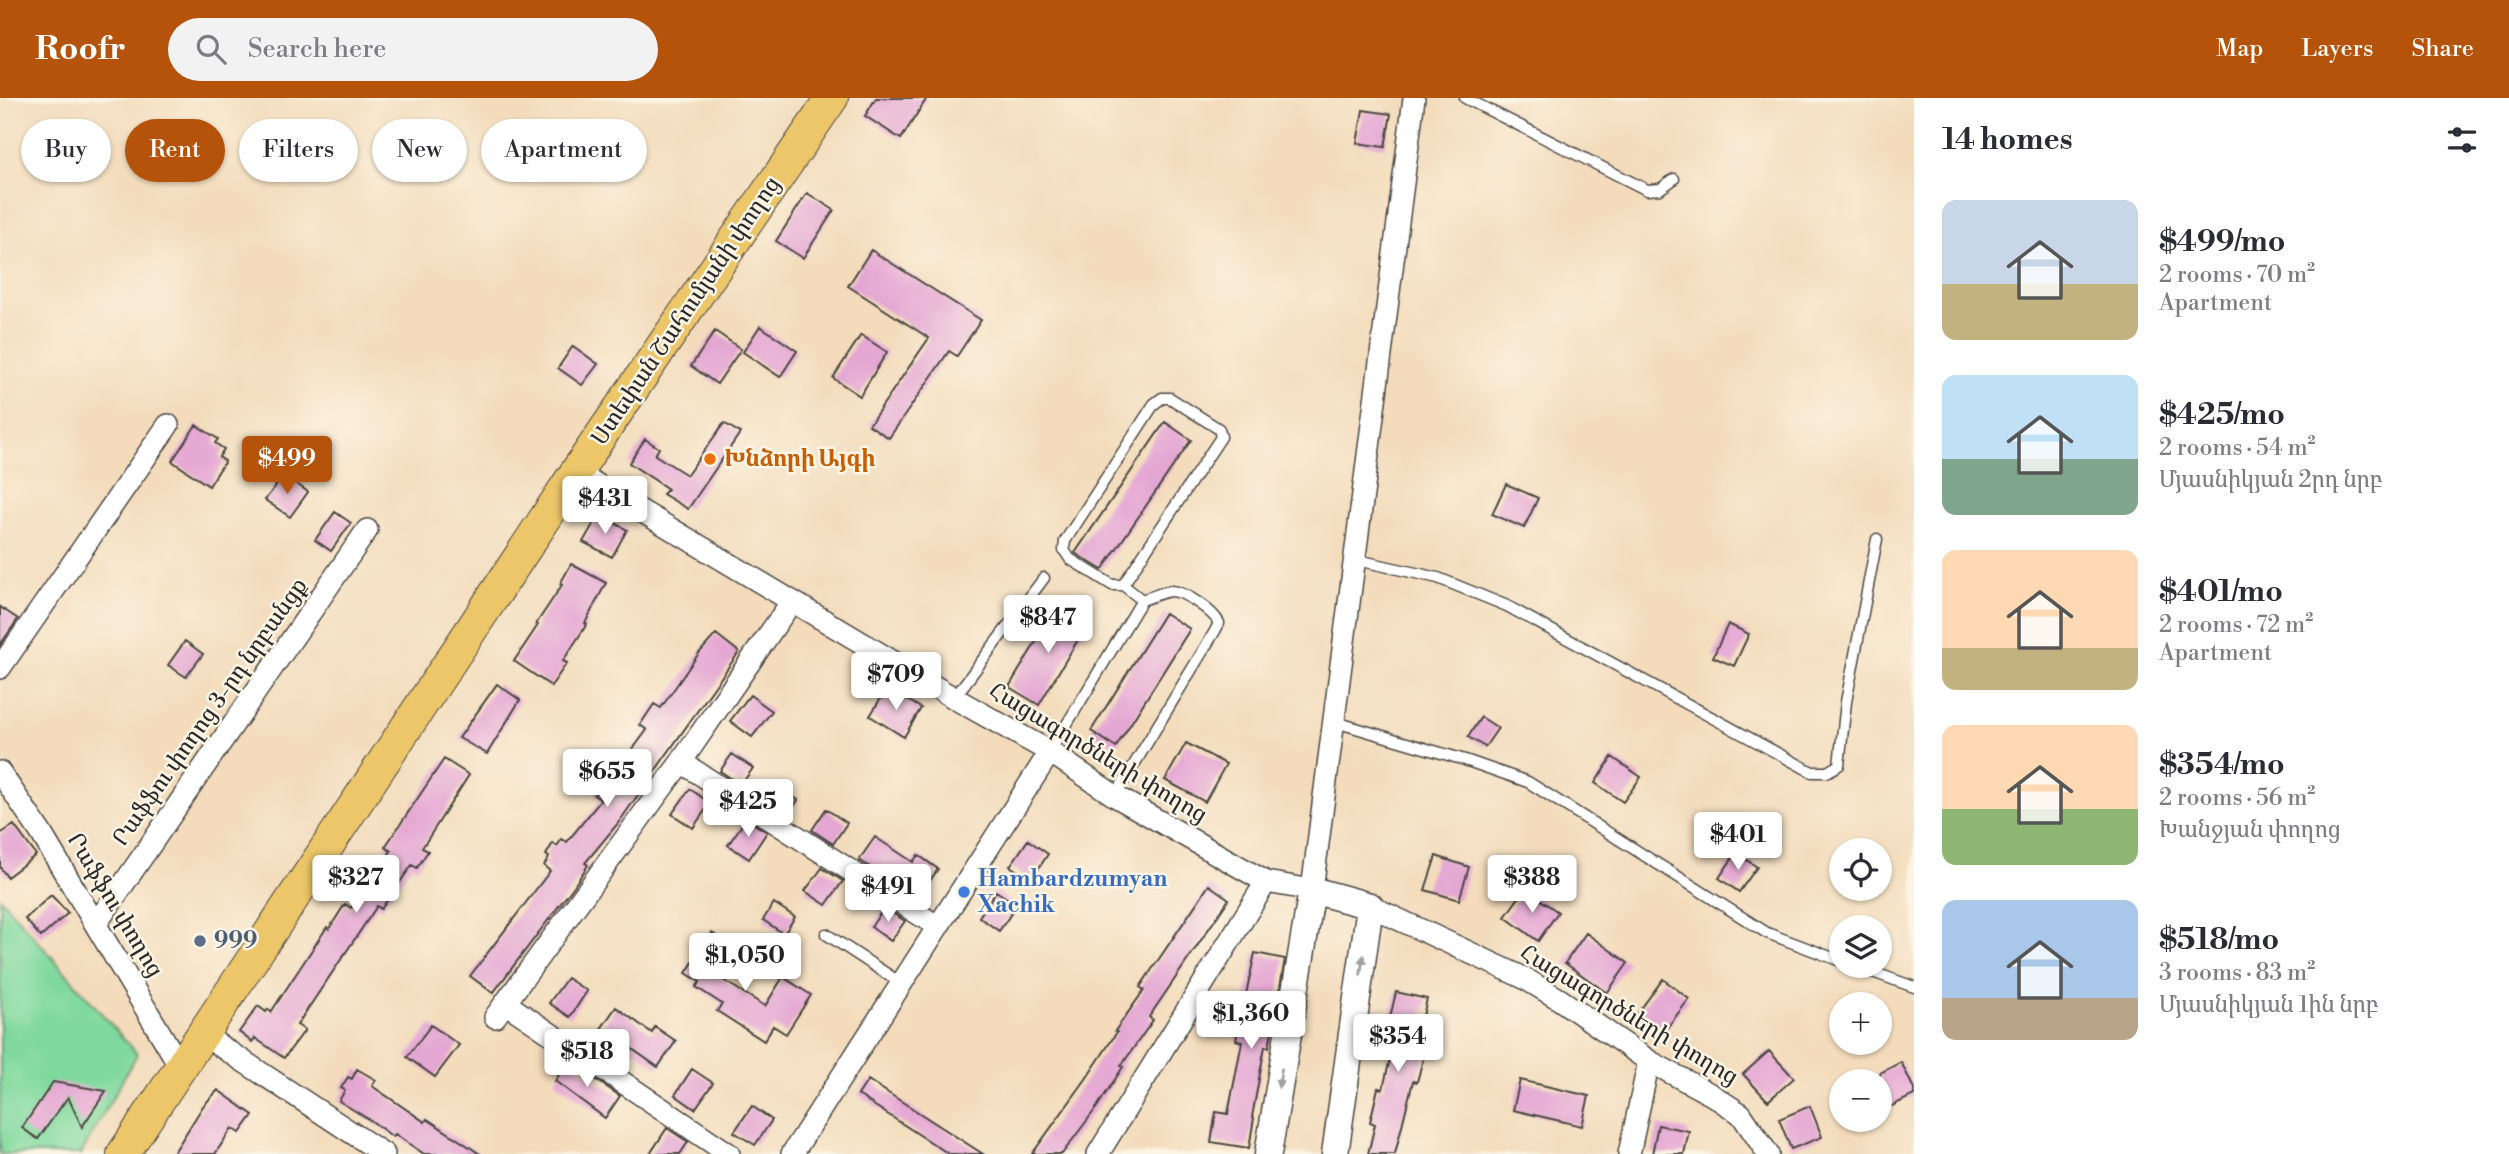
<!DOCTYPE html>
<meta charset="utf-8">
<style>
body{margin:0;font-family:"Libre Bodoni","Noto Serif Armenian",serif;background:#f2f2f3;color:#2b2b33;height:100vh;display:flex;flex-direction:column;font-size:26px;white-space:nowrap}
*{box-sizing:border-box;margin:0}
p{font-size:23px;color:#7c7c81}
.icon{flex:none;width:38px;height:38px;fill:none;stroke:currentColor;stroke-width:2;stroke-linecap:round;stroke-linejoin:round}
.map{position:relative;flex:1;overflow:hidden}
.sheet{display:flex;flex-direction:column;background:#fff;width:595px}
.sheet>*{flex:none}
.top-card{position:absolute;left:21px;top:21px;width:665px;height:63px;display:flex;gap:14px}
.fabs{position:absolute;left:1829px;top:740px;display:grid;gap:14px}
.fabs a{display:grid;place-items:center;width:63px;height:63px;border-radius:50%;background:#fff;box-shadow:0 2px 5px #0004;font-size:35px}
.price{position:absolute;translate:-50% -60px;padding:0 16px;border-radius:7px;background:#fff;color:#222;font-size:23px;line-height:46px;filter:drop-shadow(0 2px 4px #0008)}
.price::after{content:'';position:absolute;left:50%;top:42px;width:21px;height:16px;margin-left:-10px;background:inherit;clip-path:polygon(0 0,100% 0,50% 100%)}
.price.on{background:#b45309;color:#fff}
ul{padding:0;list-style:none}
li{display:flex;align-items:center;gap:21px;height:175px;padding:0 28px}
li span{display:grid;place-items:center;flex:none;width:196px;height:140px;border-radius:14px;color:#555}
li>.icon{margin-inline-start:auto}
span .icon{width:84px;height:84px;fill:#fffc;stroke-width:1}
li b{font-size:30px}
h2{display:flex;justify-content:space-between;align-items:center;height:84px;padding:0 28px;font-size:30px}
.chip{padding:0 24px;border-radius:32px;background:#fff;box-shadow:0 2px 5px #0004;font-size:24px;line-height:63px}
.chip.on{background:#b45309;color:#fff}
header{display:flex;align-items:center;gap:42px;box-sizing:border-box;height:98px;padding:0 35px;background:#b45309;color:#fff}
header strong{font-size:33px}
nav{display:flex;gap:38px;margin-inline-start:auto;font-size:24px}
.search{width:490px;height:63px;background:#f2f2f3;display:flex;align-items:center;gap:18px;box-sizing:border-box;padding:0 24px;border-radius:38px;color:#7c7c81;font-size:26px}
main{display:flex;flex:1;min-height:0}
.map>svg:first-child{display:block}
</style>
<header>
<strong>Roofr</strong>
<div class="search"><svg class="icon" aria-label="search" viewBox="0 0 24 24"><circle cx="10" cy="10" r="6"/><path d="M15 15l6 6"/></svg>Search here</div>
<nav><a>Map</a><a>Layers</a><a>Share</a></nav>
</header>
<main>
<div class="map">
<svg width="1914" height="1056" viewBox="0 0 1914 1056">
<rect width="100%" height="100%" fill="#fcf5e5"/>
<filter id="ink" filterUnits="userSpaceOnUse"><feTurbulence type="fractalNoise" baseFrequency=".0143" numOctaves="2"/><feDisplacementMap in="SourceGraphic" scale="14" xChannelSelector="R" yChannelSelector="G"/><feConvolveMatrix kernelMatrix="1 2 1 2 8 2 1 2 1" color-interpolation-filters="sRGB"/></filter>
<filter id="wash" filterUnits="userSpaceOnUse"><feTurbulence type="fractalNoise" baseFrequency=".00686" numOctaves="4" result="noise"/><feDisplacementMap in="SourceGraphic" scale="28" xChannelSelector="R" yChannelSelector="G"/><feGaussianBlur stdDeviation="1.57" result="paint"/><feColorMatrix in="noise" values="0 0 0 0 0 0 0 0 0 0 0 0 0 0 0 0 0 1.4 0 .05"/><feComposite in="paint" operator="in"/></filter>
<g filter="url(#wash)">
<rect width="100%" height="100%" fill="#f3dbbb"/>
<path fill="#7fd99e" stroke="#558264" stroke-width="2" d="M 0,800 L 137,956 L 81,1056 L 0,1056 Z"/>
<g id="blocks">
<path fill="#e4a6d3" d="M 876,0 L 927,0 L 901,41 L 865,18 Z
M 1363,12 L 1391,16 L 1385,49 L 1357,45 Z
M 807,95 L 834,112 L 803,160 L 776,143 Z
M 871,152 L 981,222 L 957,258 L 949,253 L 889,340 L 869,327 L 929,240 L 848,188 Z
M 760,228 L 797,253 L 780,279 L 743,254 Z
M 715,233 L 741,251 L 717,286 L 691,268 Z
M 861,237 L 887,254 L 860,298 L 833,280 Z
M 573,248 L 598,266 L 582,287 L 558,270 Z
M 1165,324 L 1191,342 L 1102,472 L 1075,455 Z
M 724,325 L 740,335 L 688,411 L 663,396 L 668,391 L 629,365 L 645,341 L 659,350 L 655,357 L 687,377 Z
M 196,327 L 218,341 L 215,345 L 224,351 L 219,359 L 225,363 L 209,388 L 172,363 Z
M 284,377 L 308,394 L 290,419 L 265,402 Z
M 1506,386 L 1538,400 L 1524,430 L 1492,416 Z
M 335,414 L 351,425 L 331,453 L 315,442 Z
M 599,416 L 627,432 L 612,459 L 583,444 Z
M 571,466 L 606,485 L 585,525 L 587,526 L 563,563 L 567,565 L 551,588 L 514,563 L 538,527 L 536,526 L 562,487 L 560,486 Z
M 1058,507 L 1088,525 L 1039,607 L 1009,589 Z
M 0,509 L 18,521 L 0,547 Z
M 1165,515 L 1190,531 L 1116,649 L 1091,633 Z
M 1728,526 L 1749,536 L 1734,568 L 1713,559 Z
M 716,536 L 739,554 L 619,724 L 585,765 L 588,767 L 574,788 L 493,895 L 470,878 L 550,773 L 544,768 L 549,759 L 546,757 L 553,745 L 557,748 L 562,741 L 567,744 L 601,702 L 594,697 L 609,675 L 613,678 L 647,632 L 640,627 L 654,606 L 661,610 L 699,555 Z
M 185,543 L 203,556 L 186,579 L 168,567 Z
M 497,586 L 520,602 L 487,656 L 459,640 Z
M 887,590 L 921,610 L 904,639 L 870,618 Z
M 750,597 L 772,613 L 752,639 L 730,623 Z
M 1481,619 L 1498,630 L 1485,649 L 1468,639 Z
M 1186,645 L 1226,666 L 1205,704 L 1165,682 Z
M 732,656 L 753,670 L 741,687 L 720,673 Z
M 1612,659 L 1641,679 L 1623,704 L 1595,685 Z
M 444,661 L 469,677 L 422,750 L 428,753 L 417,770 L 412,767 L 381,811 L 377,808 L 297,927 L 305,932 L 284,960 L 255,940 L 252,944 L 239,934 L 258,908 L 266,914 L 268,911 L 271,914 L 327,829 L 329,831 L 345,806 L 351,810 L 391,753 L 385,749 Z
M 777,688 L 798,702 L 788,717 L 767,703 Z
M 690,691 L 710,705 L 693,730 L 672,716 Z
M 826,711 L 847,725 L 833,746 L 812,732 Z
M 746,721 L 767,734 L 749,761 L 728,747 Z
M 14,727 L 36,757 L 7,779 L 0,769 L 0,736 Z
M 875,739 L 913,764 L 918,757 L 938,771 L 918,800 L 859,762 Z
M 1028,742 L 1048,756 L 1031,782 L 1010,768 Z
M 1736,755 L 1757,769 L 1739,794 L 1719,780 Z
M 1436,758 L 1469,769 L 1459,802 L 1425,792 Z
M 822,770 L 843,783 L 826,807 L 805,793 Z
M 1209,787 L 1229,801 L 1149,919 L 1153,922 L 1121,968 L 1123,969 L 1097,1009 L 1062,1056 L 1032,1056 L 1086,981 L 1117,934 L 1115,933 L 1144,892 L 1140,889 Z
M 1525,791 L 1558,814 L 1538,843 L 1505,819 Z
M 996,793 L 1017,807 L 999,833 L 979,819 Z
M 51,797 L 68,815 L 41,839 L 25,821 Z
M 774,805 L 795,819 L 784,836 L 763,822 Z
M 884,810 L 905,823 L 891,843 L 871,829 Z
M 712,835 L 738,851 L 720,880 L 765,908 L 783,879 L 811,897 L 786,936 L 773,928 L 764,943 L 717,913 L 722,906 L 696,889 L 700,884 L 686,875 Z
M 1586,835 L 1628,865 L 1607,895 L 1565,865 Z
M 1255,855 L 1285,861 L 1275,917 L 1269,949 L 1265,948 L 1252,1019 L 1254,1020 L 1249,1050 L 1211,1044 L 1216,1014 L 1228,1016 L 1242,944 L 1236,942 Z
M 567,880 L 587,893 L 570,919 L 549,905 Z
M 1663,881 L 1689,901 L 1663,935 L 1637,916 Z
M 1396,894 L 1427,901 L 1416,947 L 1426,949 L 1417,984 L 1413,983 L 1395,1056 L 1368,1056 L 1375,1026 L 1370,1024 L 1378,990 L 1383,991 L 1397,930 L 1388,928 Z
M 616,909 L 652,935 L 655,929 L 676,943 L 658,969 L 622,944 L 619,949 L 598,935 Z
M 431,927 L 459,947 L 435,979 L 407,959 Z
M 1769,953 L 1794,980 L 1768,1003 L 1743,976 Z
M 568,963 L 620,998 L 605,1020 L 555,983 Z
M 1901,964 L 1914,991 L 1914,997 L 1880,1014 L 1880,975 Z
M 357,971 L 376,982 L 372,988 L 425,1024 L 427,1021 L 480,1056 L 424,1056 L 395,1036 L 393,1039 L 373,1024 L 339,1003 L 345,992 L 341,990 L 348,979 L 352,981 Z
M 692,971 L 713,985 L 695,1011 L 675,997 Z
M 868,982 L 983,1056 L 949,1056 L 858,997 Z
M 1520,982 L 1589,998 L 1582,1028 L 1513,1012 Z
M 53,984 L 106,993 L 82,1029 L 68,999 L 38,1041 L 22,1030 Z
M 218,992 L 253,1017 L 240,1035 L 232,1030 L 215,1056 L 173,1056 L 203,1008 Z
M 752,1008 L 772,1022 L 755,1047 L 734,1034 Z
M 1810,1008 L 1822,1039 L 1791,1051 L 1779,1021 Z
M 1658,1027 L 1689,1033 L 1684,1056 L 1652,1056 Z
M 667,1030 L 688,1044 L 680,1056 L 650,1056 Z"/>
</g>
</g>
<g filter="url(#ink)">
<use href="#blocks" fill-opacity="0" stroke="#494541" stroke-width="2"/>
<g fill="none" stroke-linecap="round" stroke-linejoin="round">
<defs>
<path id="service" d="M 1465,0 L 1647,92 L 1660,91 L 1674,81
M 1353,461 L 1438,480 L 1507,508 L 1812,674 L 1827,674 L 1839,667 L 1846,604 L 1877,441
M 1123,487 L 1221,339 L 1219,331 L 1170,300 L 1162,300 L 1154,306 L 1065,443 L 1064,452 L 1070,461 L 1112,487 L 1123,487 L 1142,502
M 954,600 L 1044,480
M 1332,623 L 1465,662 L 1528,684 L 1767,835 L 1841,863
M 1050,654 L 1142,502 C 1151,499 1162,494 1171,493 C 1184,493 1213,513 1219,525 L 1215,533 L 1115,698
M 826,836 L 902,886
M 1856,868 L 1914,889"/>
<path id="minor" d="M 576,374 L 954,600 L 1050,654 L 1115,698 L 1266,784 L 1312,792 L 1414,0
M 0,570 L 168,327
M 681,664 L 937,828
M 0,674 L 41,735 L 181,970
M 1370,808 L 1524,880 L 1559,901 L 1649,963 L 1712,997 L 1741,1016 L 1768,1056
M 96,826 L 367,432
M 505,905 L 729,1056
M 495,919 L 681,664 L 792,503
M 202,936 L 384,1056
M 792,1056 L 1050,654
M 1098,1056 L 1266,784
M 1629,1056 L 1649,963"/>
<path id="tertiary" d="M 1268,1056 L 1312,792 L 1370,808 L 1335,1056"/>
<path id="primary" d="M 123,1056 L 576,374 L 832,0"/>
</defs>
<use href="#service" stroke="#494541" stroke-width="13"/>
<use href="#minor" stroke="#494541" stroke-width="24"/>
<use href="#tertiary" stroke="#494541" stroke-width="29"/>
<use href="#primary" stroke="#494541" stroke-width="34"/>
<use href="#service" stroke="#fff" stroke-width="10"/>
<use href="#minor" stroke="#fff" stroke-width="21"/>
<use href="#tertiary" stroke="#fff" stroke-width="26"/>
<use href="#primary" stroke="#ecc669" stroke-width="32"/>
</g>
<defs><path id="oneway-solid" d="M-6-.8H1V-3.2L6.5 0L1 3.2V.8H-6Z" transform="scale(1.75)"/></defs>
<g fill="#a0a0a0">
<use href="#oneway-solid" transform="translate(1362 867) rotate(-82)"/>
<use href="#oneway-solid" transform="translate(1280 980) rotate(100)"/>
</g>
</g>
<circle fill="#e8710a" stroke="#fcf5e5" stroke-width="2.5" cx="710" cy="361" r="7"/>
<circle fill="#3f7fe0" stroke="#fcf5e5" stroke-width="2.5" cx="964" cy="794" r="7"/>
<circle fill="#5c6f8a" stroke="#fcf5e5" stroke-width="2.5" cx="200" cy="843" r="7"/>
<g text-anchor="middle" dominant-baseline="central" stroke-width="5" stroke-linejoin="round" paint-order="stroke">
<g font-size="23" fill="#2b2b2b" stroke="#fcf5e5">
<text transform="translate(686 213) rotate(-56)">Ստեփան Շահումյանի փողոց</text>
<text transform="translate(210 614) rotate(-55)">Րաֆֆու փողոց 3-րդ նրբանցք</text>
<text transform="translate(1098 655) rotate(31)">Հացագործների փողոց</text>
<text transform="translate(115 807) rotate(59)">Րաֆֆու փողոց</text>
<text transform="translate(1629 917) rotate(31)">Հացագործների փողոց</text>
</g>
<g font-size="23" font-weight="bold" fill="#c56008" stroke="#fcf5e5" text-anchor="start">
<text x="724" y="361">Խնձորի Այգի</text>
</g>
<g font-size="23" font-weight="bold" fill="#366cbe" stroke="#fcf5e5" text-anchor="start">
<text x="978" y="781">Hambardzumyan<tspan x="978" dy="26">Xachik</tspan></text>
</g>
<g font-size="23" font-weight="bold" fill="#4e5e75" stroke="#fcf5e5" text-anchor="start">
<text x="214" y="843">999</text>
</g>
</g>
</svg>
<div class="fabs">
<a><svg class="icon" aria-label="locate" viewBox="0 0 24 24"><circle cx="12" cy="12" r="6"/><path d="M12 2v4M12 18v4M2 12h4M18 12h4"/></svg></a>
<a><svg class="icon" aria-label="layers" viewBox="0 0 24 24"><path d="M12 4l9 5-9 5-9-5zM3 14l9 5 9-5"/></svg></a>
<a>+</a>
<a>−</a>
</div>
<b class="price on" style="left:287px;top:398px">$499</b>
<b class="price" style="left:605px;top:438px">$431</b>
<b class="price" style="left:1048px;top:557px">$847</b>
<b class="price" style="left:896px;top:614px">$709</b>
<b class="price" style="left:607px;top:711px">$655</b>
<b class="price" style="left:748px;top:741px">$425</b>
<b class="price" style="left:1738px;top:774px">$401</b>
<b class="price" style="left:356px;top:817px">$327</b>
<b class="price" style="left:1532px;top:817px">$388</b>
<b class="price" style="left:888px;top:826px">$491</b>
<b class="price" style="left:745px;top:895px">$1,050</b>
<b class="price" style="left:1251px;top:953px">$1,360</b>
<b class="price" style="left:1398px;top:976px">$354</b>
<b class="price" style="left:587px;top:991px">$518</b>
<div class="top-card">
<a class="chip">Buy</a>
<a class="chip on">Rent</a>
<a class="chip">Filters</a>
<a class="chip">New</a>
<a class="chip">Apartment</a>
</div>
</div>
<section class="sheet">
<h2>14 homes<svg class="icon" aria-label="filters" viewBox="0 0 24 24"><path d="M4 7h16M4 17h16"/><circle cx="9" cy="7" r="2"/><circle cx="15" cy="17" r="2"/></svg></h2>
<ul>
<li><span style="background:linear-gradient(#c9d6e8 60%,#c2b280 0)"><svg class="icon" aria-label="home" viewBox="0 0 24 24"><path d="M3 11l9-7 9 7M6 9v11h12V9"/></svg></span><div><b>$499/mo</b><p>2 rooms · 70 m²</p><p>Apartment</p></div></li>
<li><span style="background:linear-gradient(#bfe0f5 60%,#7fa58c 0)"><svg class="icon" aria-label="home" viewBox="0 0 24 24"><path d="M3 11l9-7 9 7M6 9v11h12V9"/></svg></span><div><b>$425/mo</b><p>2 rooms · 54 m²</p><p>Մյասնիկյան 2րդ նրբ</p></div></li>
<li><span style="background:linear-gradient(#ffd9b3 70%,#c2b280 0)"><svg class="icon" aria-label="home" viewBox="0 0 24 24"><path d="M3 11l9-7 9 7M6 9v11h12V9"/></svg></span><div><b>$401/mo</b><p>2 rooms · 72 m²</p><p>Apartment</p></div></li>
<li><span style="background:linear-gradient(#ffd9b3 60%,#8fb573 0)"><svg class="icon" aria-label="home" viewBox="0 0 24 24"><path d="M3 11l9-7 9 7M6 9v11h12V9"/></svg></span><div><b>$354/mo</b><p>2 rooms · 56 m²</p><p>Խանջյան փողոց</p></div></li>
<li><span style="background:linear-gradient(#a9c7e8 70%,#b9a48a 0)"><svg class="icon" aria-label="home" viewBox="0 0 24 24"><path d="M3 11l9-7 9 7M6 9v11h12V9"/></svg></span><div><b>$518/mo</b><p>3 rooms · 83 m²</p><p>Մյասնիկյան 1ին նրբ</p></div></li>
</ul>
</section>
</main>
